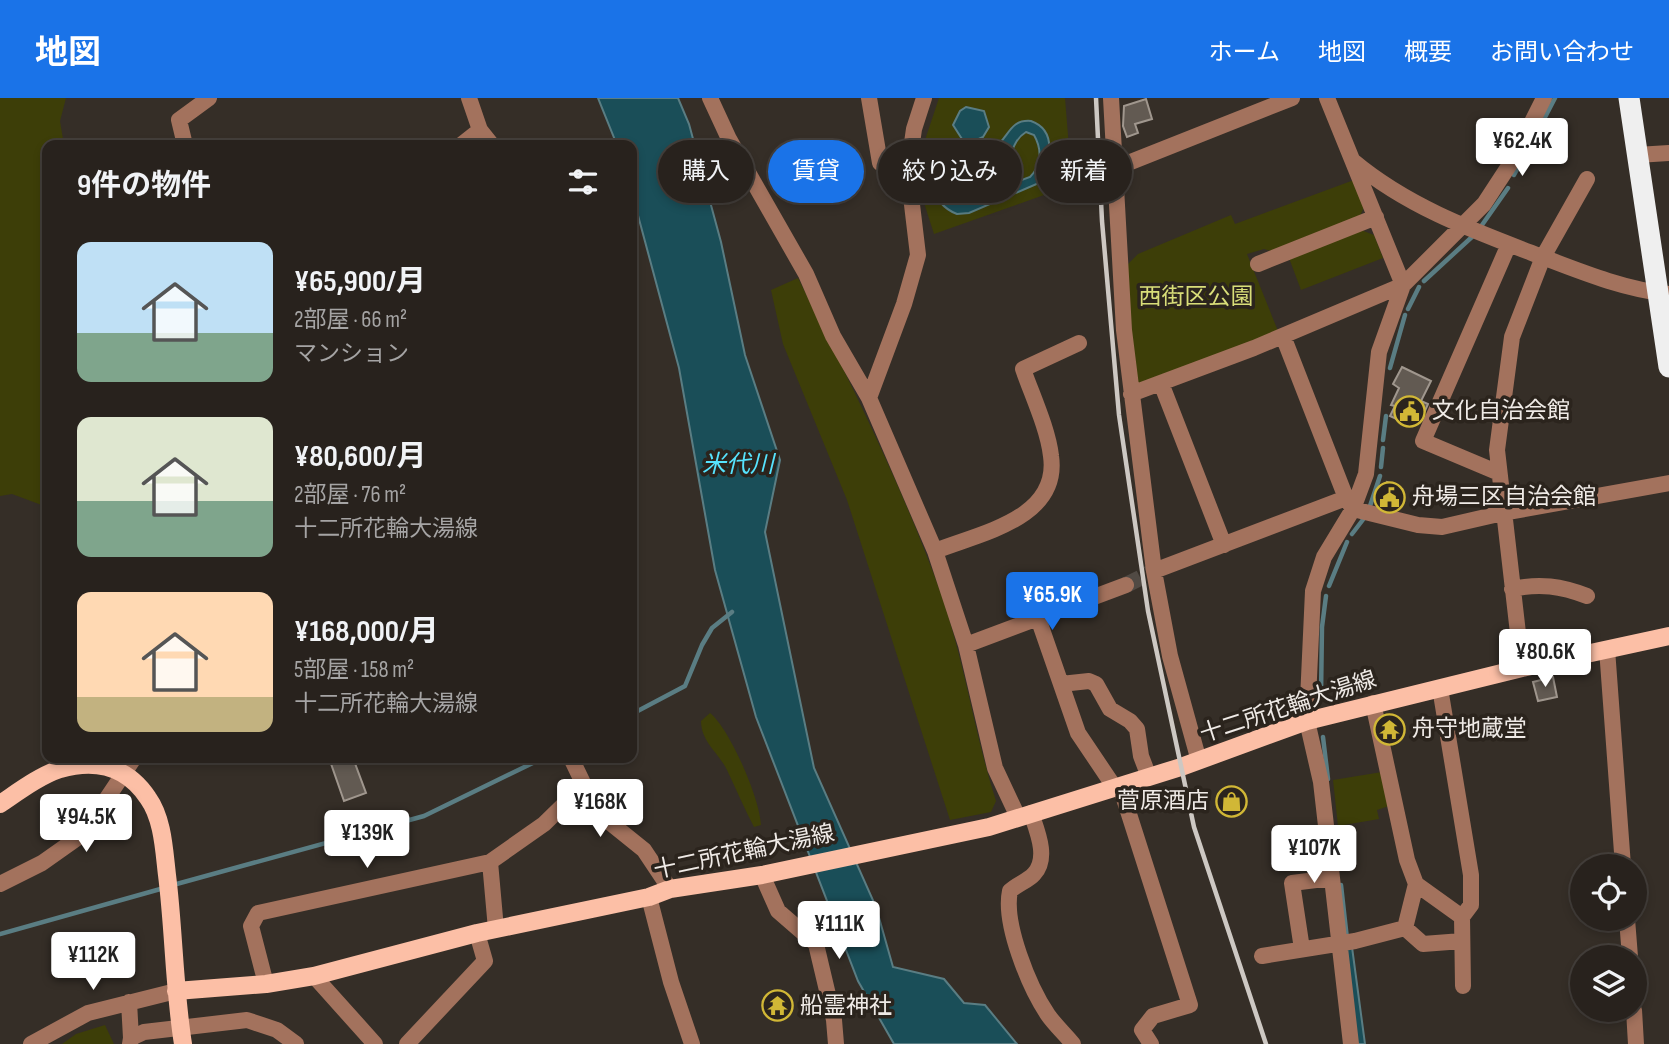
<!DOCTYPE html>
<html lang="ja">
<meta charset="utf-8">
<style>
body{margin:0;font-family:"Sofia Sans Condensed","Noto Sans JP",sans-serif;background:#302a26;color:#f1f3f6;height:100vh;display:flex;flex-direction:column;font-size:26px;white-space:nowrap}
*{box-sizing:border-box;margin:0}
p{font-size:23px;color:#a5a4a4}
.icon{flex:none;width:38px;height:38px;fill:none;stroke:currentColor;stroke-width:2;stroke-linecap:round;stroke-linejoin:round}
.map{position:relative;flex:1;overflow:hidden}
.side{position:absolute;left:42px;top:42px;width:595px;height:623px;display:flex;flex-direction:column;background:#28221d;border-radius:14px;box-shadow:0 4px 10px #0003,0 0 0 2px #443f3b}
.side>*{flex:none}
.hud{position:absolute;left:658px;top:42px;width:665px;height:63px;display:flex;gap:14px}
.fabs{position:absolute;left:1570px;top:756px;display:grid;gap:14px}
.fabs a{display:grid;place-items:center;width:77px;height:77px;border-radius:50%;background:#28221d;box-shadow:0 4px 10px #0003,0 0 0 2px #443f3b;font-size:35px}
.price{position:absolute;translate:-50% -60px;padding:0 16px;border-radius:7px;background:#fff;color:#222;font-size:23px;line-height:46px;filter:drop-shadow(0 2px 4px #0008)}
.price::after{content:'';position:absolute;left:50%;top:42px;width:21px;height:16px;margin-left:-10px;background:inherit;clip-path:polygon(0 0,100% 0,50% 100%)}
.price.current{background:#1a73e8;color:#fff}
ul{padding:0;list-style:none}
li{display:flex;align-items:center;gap:21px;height:175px;padding:0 35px}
li span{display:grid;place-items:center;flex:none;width:196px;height:140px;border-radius:14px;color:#555}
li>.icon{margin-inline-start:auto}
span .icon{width:84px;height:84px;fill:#fffc;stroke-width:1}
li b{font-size:30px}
h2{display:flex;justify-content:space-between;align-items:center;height:84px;padding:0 35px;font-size:30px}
.pill{padding:0 24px;border-radius:32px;background:#28221d;box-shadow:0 4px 10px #0003,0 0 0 2px #443f3b;font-size:24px;line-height:63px}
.pill.current{background:#1a73e8;color:#fff}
header{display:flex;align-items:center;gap:42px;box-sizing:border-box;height:98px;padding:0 35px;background:#1a73e8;color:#fff}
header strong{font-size:33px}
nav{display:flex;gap:38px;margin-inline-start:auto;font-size:24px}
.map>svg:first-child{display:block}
</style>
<header>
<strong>地図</strong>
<nav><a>ホーム</a><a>地図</a><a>概要</a><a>お問い合わせ</a></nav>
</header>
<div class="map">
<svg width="1669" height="946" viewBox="0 0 1669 946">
<rect width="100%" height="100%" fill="#352e27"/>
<path fill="#3d3e08" d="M 0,0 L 66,0 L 60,23 L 64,47 L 47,47 L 47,409 L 12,396 L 0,398 Z
M 939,0 L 1065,0 L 1072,87 L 934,136 L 918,86 L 926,39 Z
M 1354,82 L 1365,107 L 1360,118 L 1271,153 L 1264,151 L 1247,156 L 1278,233 L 1137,291 L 1126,168 L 1138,156 L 1231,117 L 1235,126 Z
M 1361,132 L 1374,137 L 1383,160 L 1301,192 L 1289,160 Z
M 798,180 C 850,284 902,387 941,496 C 965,564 974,635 996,703 L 991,714 L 950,722 L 847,402 L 783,246 L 771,192 Z
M 710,615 C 730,631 760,701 761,727 L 754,729 C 744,710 736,691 727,672 C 719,655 701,644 701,623 Z
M 1382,674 L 1389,708 L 1377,712 L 1379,721 L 1338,728 L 1333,682 Z
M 105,927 L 114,946 L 62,946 L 76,936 Z"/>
<path fill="#1a4e58" stroke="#5a7d83" stroke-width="2" fill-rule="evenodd" d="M 598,0 L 678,0 L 689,26 L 721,144 L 745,257 L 780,362 L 765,434 L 814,670 L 876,809 L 893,869 L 944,881 L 964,905 L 985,907 L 1017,946 L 894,946 L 858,883 L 756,619 L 715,472 L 679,270 L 632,95 L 632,47 L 617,47 Z
M 966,9 L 984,13 L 989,29 L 983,39 L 970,45 L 962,41 L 953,27 L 960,13 Z
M 1031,23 C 1059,33 1049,65 1039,85 L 969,115 L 957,116 C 930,106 922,71 948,55 L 979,60 L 992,56 L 993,50 C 1009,42 1008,21 1031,23 ZM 1026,34 L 1034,37 C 1042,51 1042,67 1030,79 L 965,103 L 956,104 L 951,99 L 944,79 L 950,68 C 969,66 986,96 1005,67 C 1013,55 1013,42 1026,34 Z
M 1344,849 L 1352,849 L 1365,946 L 1357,946 Z"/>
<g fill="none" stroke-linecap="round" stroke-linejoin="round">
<path stroke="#5a7d83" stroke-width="4.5" d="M 1542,25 L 1555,0
M 1514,77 L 1537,35
M 1482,127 L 1508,90
M 1424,183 L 1473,138
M 1408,211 L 1419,189
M 1390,270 L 1405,217
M 1383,342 L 1386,318
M 1381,369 L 1383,350
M 1370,408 L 1380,378
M 1352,436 L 1365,419
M 1329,488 L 1347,444
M 1321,597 L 1322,529 L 1326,498
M 632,616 L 685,588 L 702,547 L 712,530 L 732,514
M 1323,639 L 1328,681
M 173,787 L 424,718 L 543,660
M 1341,787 L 1347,841
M 0,836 L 164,790"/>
</g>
<path fill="#625a52" stroke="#a0978e" stroke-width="2" d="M 1146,1 L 1152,21 L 1135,26 L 1138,35 L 1127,39 L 1123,28 L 1124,8 Z
M 1402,269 L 1431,283 L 1421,303 L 1428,306 L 1420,324 L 1409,318 L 1405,325 L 1390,318 L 1395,308 L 1391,307 L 1399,290 L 1393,286 Z
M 1387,384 L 1402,391 L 1393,410 L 1376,406 Z
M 1553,579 L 1557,599 L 1538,603 L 1533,584 Z
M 329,660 L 353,660 L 366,695 L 344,703 Z"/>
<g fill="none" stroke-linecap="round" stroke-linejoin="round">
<path stroke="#514a44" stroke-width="16" stroke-dasharray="16 8" stroke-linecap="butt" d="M 1126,487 L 1154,473"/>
<path stroke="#a3725d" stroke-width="16" d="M 469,0 L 480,32 L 492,47
M 710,0 L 729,41 L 806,176 L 833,238 L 869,300 L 935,453 L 966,547 L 995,670 L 1018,719
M 869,0 L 880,65 L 909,63
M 1111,0 L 1124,232 L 1154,473 L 1170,558 L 1199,663
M 1327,0 L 1403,187 L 1379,254 L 1366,376 L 1353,411 L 1324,459 L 1313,493 L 1307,623 L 1321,684 L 1351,946
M 185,47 L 179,22 L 209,0
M 461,47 L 480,32
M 1637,57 L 1669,55
M 1353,63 C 1409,110 1477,134 1545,160 C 1584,175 1627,192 1669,196
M 1113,71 L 1292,0
M 1258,166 L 1376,119
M 1283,238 L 1346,400
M 1161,285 L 1224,447
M 1131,296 L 1254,250 L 1403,187 L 1484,106 L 1514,60 L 1544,0
M 869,300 L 904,206 L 918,157 L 908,73 L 914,31 L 924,0
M 1499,375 L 1423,343 L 1509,146
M 935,453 C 980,435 1060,421 1051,358 C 1048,331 1032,297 1023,271 L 1079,245
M 1154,473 L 1346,400 L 1353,411 L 1418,427 L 1442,429 L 1503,415 L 1669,385
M 1512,491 C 1540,485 1561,488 1587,498
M 1038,520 L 1078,635 L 1115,690
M 966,547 L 1126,487
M 1607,551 L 1623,768
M 1522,570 L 1497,352 L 1512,239 L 1543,159 L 1587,81
M 1061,586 L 1089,583 L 1096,586 L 1110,611 L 1130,623 L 1137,631 L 1141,658 L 1149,679
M 1440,590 L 1471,777 L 1471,807 L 1462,819 L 1463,888
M 1373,605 L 1407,762 L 1416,786 L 1462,819
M 571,660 L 584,687 L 608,723 L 644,752 L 670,791
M 1120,688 L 1190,907 L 1153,918 L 1142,932 L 1151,946
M 1031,715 C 1037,733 1049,760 1034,776 C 1028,783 1017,786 1010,793 C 1003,825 1029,889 1048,917 C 1055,927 1065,936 1073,946
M 490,764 L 544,726 L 584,687
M 762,777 L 778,813 L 816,846 L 834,922 L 836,946
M 0,786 L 42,765 L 83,736 L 134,660
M 649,799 L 671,884 L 692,946
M 1627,821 L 1630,859
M 1405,830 L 1423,846 L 1462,843
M 1302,851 L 1292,785 L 1332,780
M 1262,858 L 1355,843 L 1405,830 L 1416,786
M 314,878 L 375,946
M 266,886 L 251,828 L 258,815 L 490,764 L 496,831
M 129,904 L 131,940
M 1634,912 L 1636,946
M 31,946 L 88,915 L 176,893
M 130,946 L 131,940 L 144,934 L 247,922 L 277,932 L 296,946
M 407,946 L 485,863 L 477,835"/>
<path stroke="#fcbfa6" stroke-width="18" d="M 0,706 C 18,694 39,678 60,671 C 95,661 127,668 148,700 C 163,721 164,752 167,777 C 174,833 174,890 183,946
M 176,893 L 266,886 L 314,878 L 477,835 L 649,799 L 670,791 L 762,777 L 989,729 L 1181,669 L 1307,623 L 1522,570 L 1669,538"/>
<path stroke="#efefef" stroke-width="21" d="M 1629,0 L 1669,269"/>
<path stroke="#cdc8c3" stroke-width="4.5" d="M 1096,0 L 1102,123 L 1119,317 L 1148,513 L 1194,729 L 1266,946"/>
</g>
<defs>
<symbol id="civic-ring" viewBox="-11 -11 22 22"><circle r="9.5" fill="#2b241d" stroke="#d1b736" stroke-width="1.5"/><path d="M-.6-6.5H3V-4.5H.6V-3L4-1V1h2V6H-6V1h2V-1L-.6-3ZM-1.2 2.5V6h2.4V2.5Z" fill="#d1b736"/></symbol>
<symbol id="temple-ring" viewBox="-11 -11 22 22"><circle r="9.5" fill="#2b241d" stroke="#d1b736" stroke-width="1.5"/><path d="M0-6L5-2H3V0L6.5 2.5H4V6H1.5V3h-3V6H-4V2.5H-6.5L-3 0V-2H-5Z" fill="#d1b736"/></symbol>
<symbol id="shop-ring" viewBox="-11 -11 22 22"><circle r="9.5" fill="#2b241d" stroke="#d1b736" stroke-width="1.5"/><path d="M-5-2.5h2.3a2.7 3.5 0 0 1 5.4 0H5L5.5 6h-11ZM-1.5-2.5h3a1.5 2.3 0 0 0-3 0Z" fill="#d1b736"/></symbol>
</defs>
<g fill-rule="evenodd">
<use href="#civic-ring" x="1392" y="296" width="35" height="35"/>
<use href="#civic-ring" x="1372" y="382" width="35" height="35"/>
<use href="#temple-ring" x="1372" y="614" width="35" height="35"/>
<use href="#shop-ring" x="1214" y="686" width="35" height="35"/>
<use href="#temple-ring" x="760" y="890" width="35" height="35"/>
</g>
<g text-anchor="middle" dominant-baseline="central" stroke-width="7" stroke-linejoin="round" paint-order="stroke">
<g font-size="23" fill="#d9de79" stroke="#2b241d">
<text x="1196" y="199">西街区公園</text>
</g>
<g font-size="23" fill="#efeae6" stroke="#2b241d" text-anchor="start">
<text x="1432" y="313">文化自治会館</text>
<text x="1412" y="399">舟場三区自治会館</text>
<text x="1412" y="631">舟守地蔵堂</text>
<text x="1209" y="703" text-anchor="end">菅原酒店</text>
<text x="800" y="908">船霊神社</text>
</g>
<g font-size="23" fill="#efeae6" stroke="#2b241d">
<text transform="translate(1288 609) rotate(-18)">十二所花輪大湯線</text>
<text transform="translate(744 754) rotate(-12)">十二所花輪大湯線</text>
</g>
<g font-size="24" font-style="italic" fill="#56e3fe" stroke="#2b241d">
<text x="738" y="366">米代川</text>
</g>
</g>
</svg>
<div class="fabs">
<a><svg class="icon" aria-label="locate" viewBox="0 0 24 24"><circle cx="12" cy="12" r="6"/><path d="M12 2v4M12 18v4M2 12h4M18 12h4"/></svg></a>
<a><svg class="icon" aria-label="layers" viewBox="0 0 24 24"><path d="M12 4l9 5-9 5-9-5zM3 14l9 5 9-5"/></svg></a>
</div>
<b class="price" style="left:1522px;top:80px">¥62.4K</b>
<b class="price current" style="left:1052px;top:534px">¥65.9K</b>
<b class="price" style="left:1545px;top:591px">¥80.6K</b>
<b class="price" style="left:600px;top:741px">¥168K</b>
<b class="price" style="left:86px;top:756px">¥94.5K</b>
<b class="price" style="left:367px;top:772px">¥139K</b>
<b class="price" style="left:1314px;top:787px">¥107K</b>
<b class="price" style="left:839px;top:863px">¥111K</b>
<b class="price" style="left:93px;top:894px">¥112K</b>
<div class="hud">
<a class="pill">購入</a>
<a class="pill current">賃貸</a>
<a class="pill">絞り込み</a>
<a class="pill">新着</a>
</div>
<section class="side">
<h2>9件の物件<svg class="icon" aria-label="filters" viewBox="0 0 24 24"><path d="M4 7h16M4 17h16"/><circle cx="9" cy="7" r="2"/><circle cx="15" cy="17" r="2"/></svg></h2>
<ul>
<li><span style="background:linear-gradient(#bfe0f5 65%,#7fa58c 0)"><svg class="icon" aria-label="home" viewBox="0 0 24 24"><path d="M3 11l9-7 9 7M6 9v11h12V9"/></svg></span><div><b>¥65,900/月</b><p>2部屋 · 66 m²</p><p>マンション</p></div></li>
<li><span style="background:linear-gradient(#dfe7d0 60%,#7fa58c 0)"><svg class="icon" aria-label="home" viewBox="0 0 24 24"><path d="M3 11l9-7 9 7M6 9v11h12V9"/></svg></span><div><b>¥80,600/月</b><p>2部屋 · 76 m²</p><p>十二所花輪大湯線</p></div></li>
<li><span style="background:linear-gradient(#ffd9b3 75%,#c2b280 0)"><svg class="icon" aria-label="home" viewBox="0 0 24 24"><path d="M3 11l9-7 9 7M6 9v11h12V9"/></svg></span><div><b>¥168,000/月</b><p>5部屋 · 158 m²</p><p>十二所花輪大湯線</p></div></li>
</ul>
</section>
</div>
